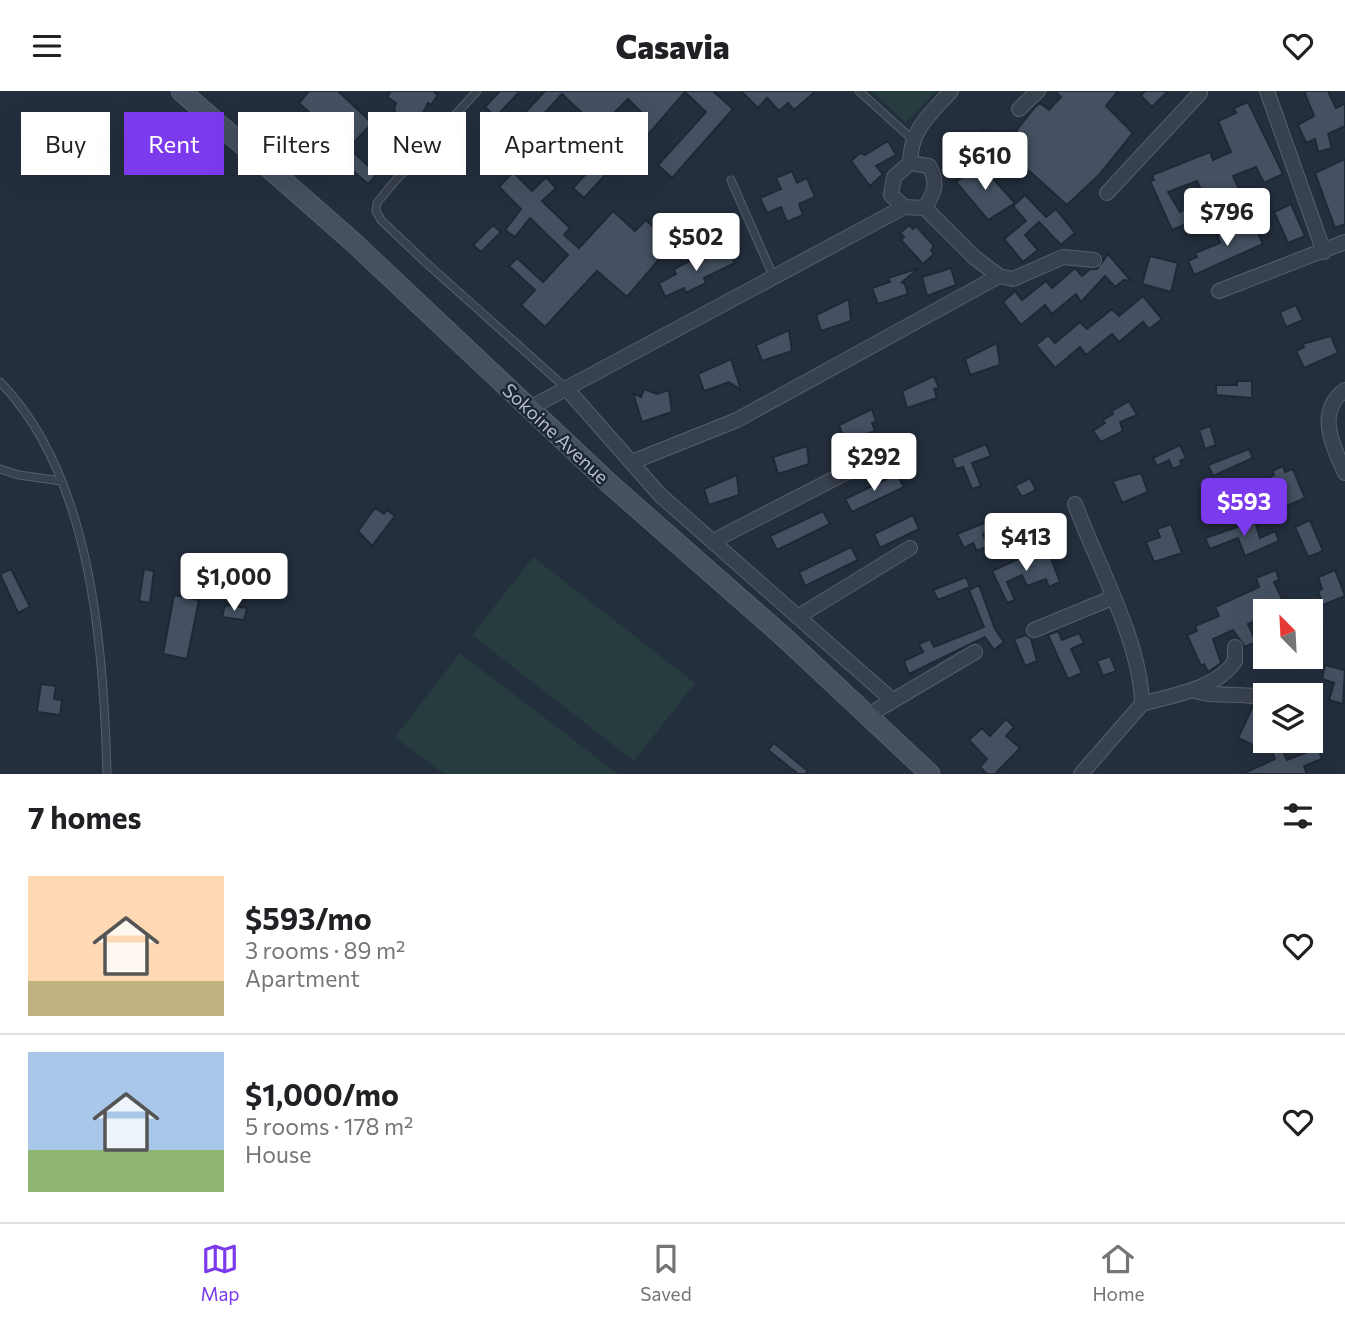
<!DOCTYPE html>
<meta charset="utf-8">
<style>
body{margin:0;font-family:Commissioner,sans-serif;background:#f2f2f2;color:#202124;height:100vh;display:flex;flex-direction:column;font-size:26px;white-space:nowrap}
*{box-sizing:border-box;margin:0}
p{font-size:23px;color:#757577}
.icon{flex:none;width:38px;height:38px;fill:none;stroke:currentColor;stroke-width:2;stroke-linecap:round;stroke-linejoin:round}
.map{position:relative;height:683px;overflow:hidden}
.details{display:flex;flex-direction:column;background:#fff;flex:1}
.details>*{flex:none}
.guide{position:absolute;left:21px;top:21px;width:700px;height:63px;display:flex;gap:14px}
.needle{width:46px;rotate:336deg}
.controls{position:absolute;left:1253px;top:508px;display:grid;gap:14px}
.controls a{display:grid;place-items:center;width:70px;height:70px;border-radius:0px;background:#fff;box-shadow:0 7px 28px #0002;font-size:35px}
.price{position:absolute;translate:-50% -60px;padding:0 16px;border-radius:7px;background:#fff;color:#222;font-size:23px;line-height:46px;filter:drop-shadow(0 2px 4px #0008)}
.price::after{content:'';position:absolute;left:50%;top:42px;width:21px;height:16px;margin-left:-10px;background:inherit;clip-path:polygon(0 0,100% 0,50% 100%)}
.price.current{background:#7c3aed;color:#fff}
ul{padding:0;list-style:none}
li{display:flex;align-items:center;gap:21px;height:175px;padding:0 28px}
li+li{border-top:2px solid #e0e0e0}
li span{display:grid;place-items:center;flex:none;width:196px;height:140px;border-radius:0px;color:#555}
li>.icon{margin-inline-start:auto}
span .icon{width:84px;height:84px;fill:#fffc;stroke-width:1}
li b{font-size:30px}
h2{display:flex;justify-content:space-between;align-items:center;height:84px;padding:0 28px;font-size:30px}
.chip{padding:0 24px;border-radius:0px;background:#fff;box-shadow:0 7px 28px #0002;font-size:24px;line-height:63px}
.chip.current{background:#7c3aed;color:#fff}
header{display:flex;justify-content:space-between;align-items:center;height:91px;padding:0 28px;background:#fff;font-size:32px;font-weight:800}
.menu{display:flex;justify-content:space-around;align-items:center;height:98px;border-top:2px solid #e0e0e0;background:#fff;font-size:19px;color:#757577}
.menu a{display:grid;justify-items:center;gap:4px}
.menu .current{color:#7c3aed}
.map>svg:first-child{display:block}
</style>
<header><svg class="icon" aria-label="menu" viewBox="0 0 24 24"><path d="M4 6h16M4 12h16M4 18h16"/></svg>Casavia<svg class="icon" aria-label="heart" viewBox="0 0 24 24"><path d="M12 20l-8-8c-3-5 5-10 8-4 3-6 11-1 8 4z"/></svg></header>
<div class="map">
<svg width="1345" height="683" viewBox="0 0 1345 683">
<rect width="100%" height="100%" fill="#242f3e"/>
<path fill="#263c3f" d="M 872,0 L 936,0 L 906,32 Z
M 533,466 L 695,592 L 634,670 L 472,544 Z
M 460,562 L 618,683 L 444,683 L 395,646 Z"/>
<path fill="#455162" stroke="#1f2835" stroke-width="2" d="M 309,0 L 338,0 L 372,32 L 349,57 L 377,83 L 368,93 L 337,66 L 346,55 L 299,12 Z
M 391,0 L 433,0 L 438,4 L 431,14 L 428,12 L 420,28 L 411,32 L 399,29 L 394,18 L 396,12 L 387,6 Z
M 500,0 L 520,0 L 496,26 L 485,16 Z
M 545,0 L 713,0 L 733,18 L 672,87 L 658,74 L 706,21 L 685,1 L 640,53 L 626,40 L 642,22 L 628,8 L 604,32 L 600,27 L 553,77 L 542,67 L 583,23 L 562,3 L 520,49 L 509,39 Z
M 741,0 L 816,0 L 794,19 L 788,12 L 779,20 L 767,7 L 758,17 Z
M 1055,0 L 1118,0 L 1106,15 L 1133,42 L 1100,83 L 1067,114 L 1006,59 L 1020,45 L 1016,40 L 1035,16 L 1040,12 L 1049,19 L 1061,6 Z
M 1145,0 L 1168,0 L 1152,16 L 1141,5 Z
M 1304,0 L 1328,0 L 1336,17 L 1345,13 L 1345,35 L 1328,43 L 1332,57 L 1318,61 L 1315,48 L 1306,52 L 1298,34 L 1314,25 Z
M 1248,11 L 1283,83 L 1264,92 L 1256,76 L 1233,85 L 1240,100 L 1225,106 L 1222,100 L 1204,105 L 1197,90 L 1168,101 L 1180,121 L 1187,117 L 1193,130 L 1172,139 L 1150,90 L 1154,89 L 1152,84 L 1210,61 L 1213,69 L 1231,61 L 1218,30 L 1236,22 L 1234,17 Z
M 983,39 L 995,53 L 973,73 L 961,59 Z
M 888,50 L 896,64 L 876,75 L 883,83 L 870,95 L 851,70 L 860,62 L 865,64 Z
M 607,60 L 618,70 L 584,107 L 573,97 Z
M 1345,68 L 1345,133 L 1335,137 L 1315,82 Z
M 979,72 L 1015,112 L 988,129 L 956,91 Z
M 792,80 L 797,92 L 807,87 L 815,106 L 799,113 L 803,124 L 787,131 L 781,116 L 767,122 L 760,107 L 781,98 L 776,87 Z
M 513,81 L 532,100 L 546,86 L 556,97 L 542,110 L 570,137 L 564,144 L 579,157 L 613,120 L 635,140 L 646,129 L 672,153 L 627,206 L 597,180 L 545,236 L 521,214 L 535,199 L 509,175 L 517,167 L 543,191 L 568,164 L 530,127 L 515,146 L 505,139 L 521,118 L 499,96 Z
M 1025,104 L 1046,126 L 1056,118 L 1075,142 L 1061,154 L 1039,131 L 1025,144 L 1038,159 L 1023,171 L 1004,148 L 1026,130 L 1013,115 Z
M 1291,113 L 1305,145 L 1288,152 L 1274,121 Z
M 1253,130 L 1263,153 L 1194,184 L 1188,170 L 1197,166 L 1195,162 L 1220,152 L 1217,145 Z
M 493,134 L 501,141 L 481,161 L 473,154 Z
M 909,134 L 913,138 L 916,135 L 934,155 L 931,159 L 934,163 L 923,173 L 901,149 L 904,146 L 900,142 Z
M 728,157 L 735,172 L 704,187 L 706,192 L 686,202 L 684,197 L 665,206 L 659,192 L 676,183 L 674,178 L 695,167 L 697,172 Z
M 1108,163 L 1131,190 L 1124,189 L 1115,196 L 1105,185 L 1081,211 L 1076,203 L 1052,223 L 1045,214 L 1021,234 L 1003,211 L 1015,200 L 1022,209 L 1046,190 L 1052,197 L 1075,177 L 1082,185 L 1090,178 L 1097,178 Z
M 1150,165 L 1178,172 L 1171,201 L 1142,193 Z
M 919,177 L 901,192 L 904,191 L 908,203 L 878,213 L 872,197 L 890,191 L 888,187 Z
M 951,177 L 956,194 L 927,205 L 922,186 Z
M 1143,205 L 1162,228 L 1149,238 L 1143,231 L 1119,251 L 1112,243 L 1086,264 L 1080,256 L 1055,277 L 1036,254 L 1048,244 L 1055,252 L 1080,231 L 1087,238 L 1112,218 L 1119,225 Z
M 849,208 L 851,230 L 821,240 L 816,224 Z
M 1296,214 L 1303,229 L 1286,236 L 1280,221 Z
M 789,239 L 792,260 L 762,270 L 756,254 Z
M 1331,245 L 1338,262 L 1304,277 L 1296,260 L 1304,256 L 1302,253 Z
M 997,252 L 1000,274 L 970,284 L 965,268 Z
M 731,268 L 741,299 L 729,291 L 704,300 L 698,283 Z
M 934,285 L 939,297 L 934,298 L 937,307 L 907,317 L 902,300 Z
M 1237,290 L 1252,290 L 1252,307 L 1216,304 L 1216,294 L 1237,294 Z
M 644,298 L 657,303 L 669,299 L 672,321 L 642,331 L 633,302 L 641,306 Z
M 1129,310 L 1137,324 L 1120,331 L 1123,340 L 1101,351 L 1093,340 L 1105,332 L 1103,329 L 1113,323 L 1112,320 Z
M 872,318 L 876,331 L 872,332 L 875,340 L 845,350 L 839,334 Z
M 1210,335 L 1216,354 L 1205,358 L 1199,339 Z
M 986,353 L 991,365 L 972,372 L 981,395 L 972,398 L 963,376 L 956,378 L 952,367 Z
M 1180,354 L 1186,367 L 1180,370 L 1182,374 L 1173,378 L 1169,369 L 1157,375 L 1153,367 Z
M 807,355 L 809,373 L 778,383 L 773,366 Z
M 1249,358 L 1253,367 L 1213,385 L 1208,374 Z
M 1283,375 L 1285,381 L 1293,378 L 1305,407 L 1280,418 L 1267,387 L 1274,384 L 1272,380 Z
M 1141,382 L 1148,401 L 1122,412 L 1113,390 Z
M 897,383 L 904,396 L 852,421 L 845,408 Z
M 737,384 L 739,404 L 709,414 L 704,398 Z
M 1030,387 L 1036,399 L 1022,406 L 1015,395 Z
M 375,417 L 384,423 L 387,419 L 395,425 L 372,455 L 358,440 Z
M 823,420 L 830,433 L 777,459 L 770,445 Z
M 913,424 L 919,438 L 880,457 L 874,443 Z
M 1310,429 L 1323,460 L 1308,466 L 1295,436 Z
M 989,430 L 993,439 L 983,443 L 988,455 L 977,460 L 973,452 L 964,457 L 957,443 Z
M 1255,430 L 1260,447 L 1275,440 L 1279,450 L 1245,465 L 1238,447 L 1210,458 L 1205,447 Z
M 1171,433 L 1182,462 L 1154,471 L 1146,451 L 1160,446 L 1157,438 Z
M 851,456 L 858,469 L 805,495 L 799,481 Z
M 1048,460 L 1060,491 L 1049,496 L 1046,488 L 1027,495 L 1022,484 L 1007,491 L 1015,509 L 1007,512 L 992,480 L 1029,463 L 1031,467 Z
M 11,478 L 30,516 L 18,522 L 0,483 Z
M 144,478 L 154,480 L 150,512 L 139,510 Z
M 1276,479 L 1279,489 L 1274,491 L 1283,510 L 1262,520 L 1265,526 L 1248,533 L 1256,551 L 1245,556 L 1233,539 L 1213,548 L 1221,572 L 1208,581 L 1204,573 L 1201,575 L 1187,544 L 1197,540 L 1195,535 L 1219,525 L 1215,516 L 1259,496 L 1256,487 Z
M 1335,479 L 1345,505 L 1323,514 L 1318,500 L 1322,498 L 1318,486 Z
M 966,486 L 970,496 L 938,509 L 933,499 Z
M 979,494 L 995,538 L 1004,551 L 994,559 L 985,546 L 909,583 L 904,570 L 923,561 L 919,553 L 930,548 L 934,556 L 984,536 L 969,499 Z
M 174,504 L 199,509 L 187,568 L 163,563 Z
M 225,514 L 247,517 L 244,529 L 222,526 Z
M 1058,540 L 1062,549 L 1079,542 L 1084,552 L 1071,558 L 1082,582 L 1068,588 L 1048,544 Z
M 1026,544 L 1031,548 L 1037,570 L 1025,575 L 1014,548 Z
M 1110,565 L 1116,580 L 1103,585 L 1097,570 Z
M 1325,574 L 1345,579 L 1343,613 L 1329,609 L 1334,592 L 1322,588 Z
M 41,593 L 56,595 L 54,608 L 62,609 L 60,624 L 37,621 Z
M 1252,617 L 1265,623 L 1253,654 L 1238,647 Z
M 1006,628 L 1014,636 L 1006,645 L 1020,657 L 995,683 L 987,683 L 980,676 L 987,668 L 969,649 L 982,637 L 990,645 Z
M 1278,649 L 1287,669 L 1318,657 L 1322,668 L 1304,675 L 1307,683 L 1242,683 L 1275,668 L 1269,653 Z
M 774,652 L 808,680 L 805,683 L 798,683 L 768,659 Z"/>
<g fill="none" stroke-linecap="round" stroke-linejoin="round">
<defs>
<path id="lane" d="M 477,0 L 389,97 L 377,112 L 376,120 L 381,129 L 424,170 L 566,297
M 859,0 L 912,48
M 731,89 L 774,187
M 0,291 C 92,385 104,558 107,683
M 0,378 L 19,384 L 61,390"/>
<path id="street" d="M 1267,0 L 1324,161
M 1019,18 L 1038,0
M 910,72 L 929,75 C 939,92 934,102 925,117 L 904,116 L 891,104 L 894,86 Z
M 910,72 C 911,37 929,25 951,0
M 1107,102 L 1200,2
M 925,117 L 975,167 L 999,185 L 1013,188 L 1063,166 L 1094,169
M 1219,200 L 1345,151
M 566,297 L 660,404 L 891,608
M 1345,299 C 1315,321 1333,355 1345,382
M 530,317 L 904,116
M 632,371 L 737,329 L 999,185
M 1075,413 C 1097,473 1141,551 1142,613 L 1081,683
M 713,450 L 894,357
M 799,525 L 910,457
M 1034,539 L 1112,507
M 1193,599 C 1213,607 1240,601 1265,607
M 1142,613 C 1172,604 1217,598 1235,570 L 1235,556
M 867,625 L 975,561"/>
<path id="secondary" d="M 181,0 L 352,150 L 611,394 L 785,547 L 930,683"/>
</defs>
<use href="#lane" stroke="#565f6c" stroke-width="9"/>
<use href="#street" stroke="#565f6c" stroke-width="16"/>
<use href="#secondary" stroke="#565f6c" stroke-width="21"/>
<use href="#lane" stroke="#38414e" stroke-width="7"/>
<use href="#street" stroke="#38414e" stroke-width="14"/>
<use href="#secondary" stroke="#465061" stroke-width="19"/>
</g>
<g text-anchor="middle" dominant-baseline="central" stroke-width="5" stroke-linejoin="round" paint-order="stroke">
<g font-size="19" fill="#b4bcc9" stroke="#1d2633">
<text transform="translate(556 342) rotate(43)">Sokoine Avenue</text>
</g>
</g>
</svg>
<div class="controls">
<a><svg class="needle" viewBox="-14 -14 28 28"><path d="M0-13l5 13h-10z" fill="#e53935"/><path d="M0 13l5-13h-10z" fill="#757577"/></svg></a>
<a><svg class="icon" aria-label="layers" viewBox="0 0 24 24"><path d="M12 4l9 5-9 5-9-5zM3 14l9 5 9-5"/></svg></a>
</div>
<b class="price" style="left:985px;top:101px">$610</b>
<b class="price" style="left:1227px;top:157px">$796</b>
<b class="price" style="left:696px;top:182px">$502</b>
<b class="price" style="left:874px;top:402px">$292</b>
<b class="price current" style="left:1244px;top:447px">$593</b>
<b class="price" style="left:1026px;top:482px">$413</b>
<b class="price" style="left:234px;top:522px">$1,000</b>
<div class="guide">
<a class="chip">Buy</a>
<a class="chip current">Rent</a>
<a class="chip">Filters</a>
<a class="chip">New</a>
<a class="chip">Apartment</a>
</div>
</div>
<section class="details">
<h2>7 homes<svg class="icon" aria-label="filters" viewBox="0 0 24 24"><path d="M4 7h16M4 17h16"/><circle cx="9" cy="7" r="2"/><circle cx="15" cy="17" r="2"/></svg></h2>
<ul>
<li><span style="background:linear-gradient(#ffd9b3 75%,#c2b280 0)"><svg class="icon" aria-label="home" viewBox="0 0 24 24"><path d="M3 11l9-7 9 7M6 9v11h12V9"/></svg></span><div><b>$593/mo</b><p>3 rooms · 89 m²</p><p>Apartment</p></div><svg class="icon" aria-label="heart" viewBox="0 0 24 24"><path d="M12 20l-8-8c-3-5 5-10 8-4 3-6 11-1 8 4z"/></svg></li>
<li><span style="background:linear-gradient(#a9c7e8 70%,#8fb573 0)"><svg class="icon" aria-label="home" viewBox="0 0 24 24"><path d="M3 11l9-7 9 7M6 9v11h12V9"/></svg></span><div><b>$1,000/mo</b><p>5 rooms · 178 m²</p><p>House</p></div><svg class="icon" aria-label="heart" viewBox="0 0 24 24"><path d="M12 20l-8-8c-3-5 5-10 8-4 3-6 11-1 8 4z"/></svg></li>
</ul>
</section>
<nav class="menu">
<a class="current"><svg class="icon" aria-label="map" viewBox="0 0 24 24"><path d="M3 6l6-2 6 2 6-2v14l-6 2-6-2-6 2zM9 4v14M15 6v14"/></svg>Map</a>
<a><svg class="icon" aria-label="saved" viewBox="0 0 24 24"><path d="M7 4h10v16l-5-4-5 4z"/></svg>Saved</a>
<a><svg class="icon" aria-label="home" viewBox="0 0 24 24"><path d="M3 11l9-7 9 7M6 9v11h12V9"/></svg>Home</a>
</nav>
